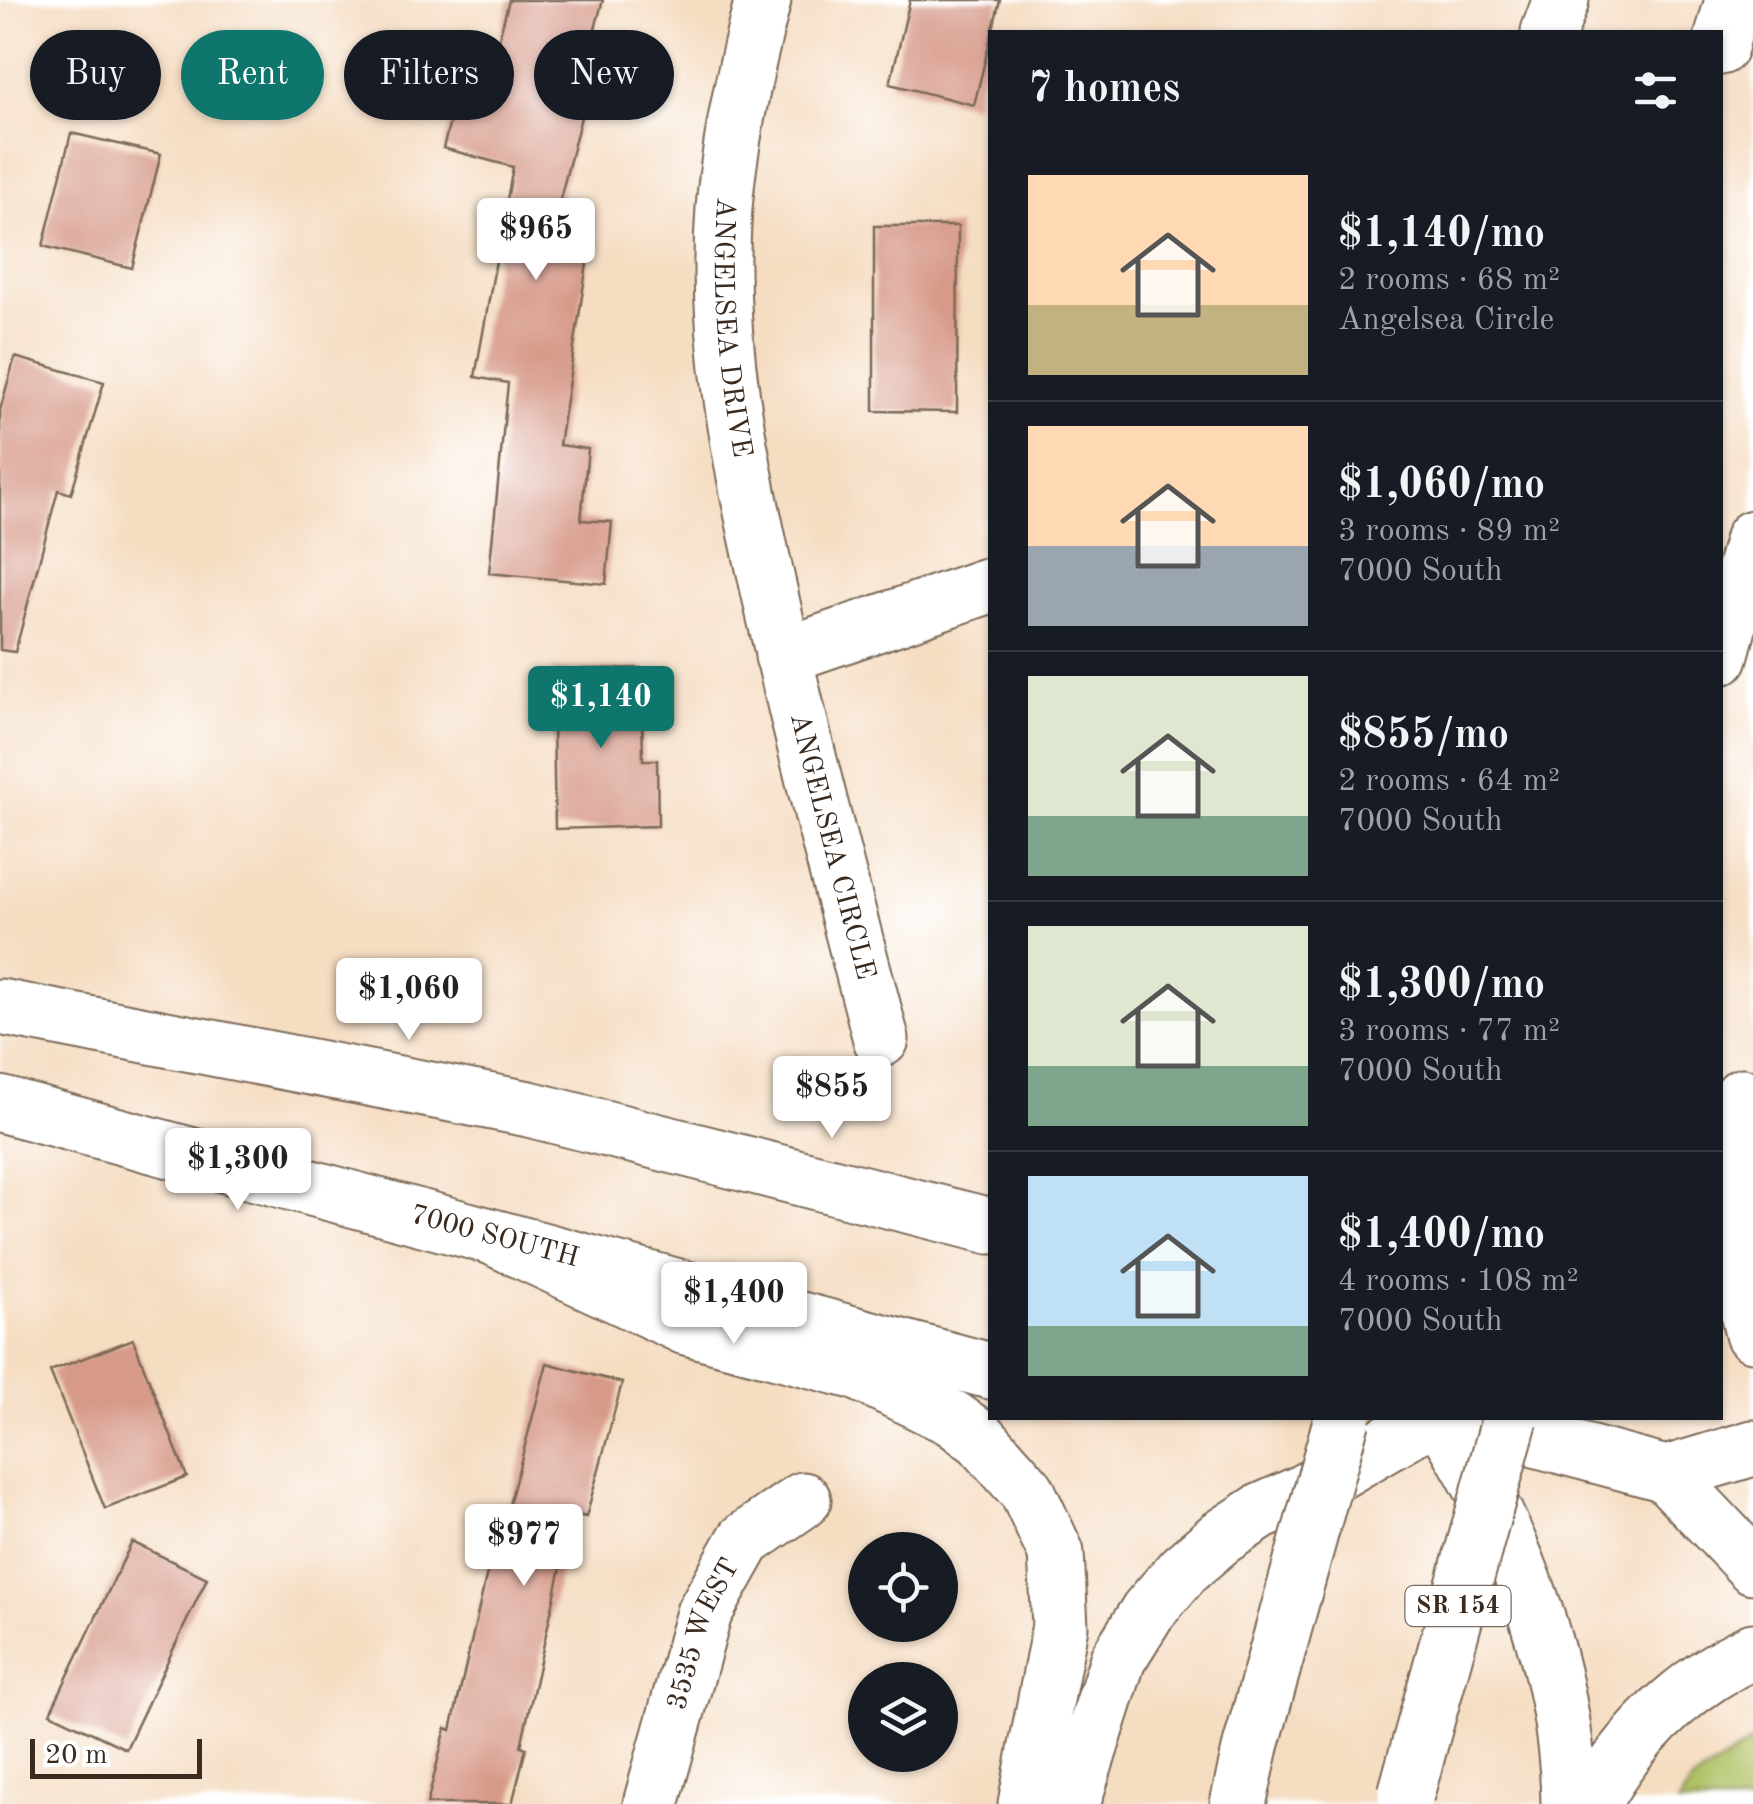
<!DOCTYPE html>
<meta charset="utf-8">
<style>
body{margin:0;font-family:"Old Standard TT",serif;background:#242831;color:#f1f3f6;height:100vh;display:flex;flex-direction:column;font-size:38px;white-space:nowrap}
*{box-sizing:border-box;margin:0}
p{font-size:32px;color:#9ea1a6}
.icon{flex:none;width:55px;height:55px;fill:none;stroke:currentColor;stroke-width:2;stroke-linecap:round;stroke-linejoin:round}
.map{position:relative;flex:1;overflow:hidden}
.panel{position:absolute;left:988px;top:30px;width:735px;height:1390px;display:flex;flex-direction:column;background:#171b24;border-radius:0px;box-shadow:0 2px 8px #0004}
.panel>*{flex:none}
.hud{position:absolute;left:30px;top:30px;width:808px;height:90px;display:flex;gap:20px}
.buttons{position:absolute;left:848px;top:1532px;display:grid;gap:20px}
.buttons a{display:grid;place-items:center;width:110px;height:110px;border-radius:50%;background:#171b24;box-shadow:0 2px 8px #0004;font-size:50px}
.scale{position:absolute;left:30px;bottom:25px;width:172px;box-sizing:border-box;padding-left:10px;border:5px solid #3b2a1e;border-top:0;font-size:28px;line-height:35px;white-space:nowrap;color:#3b2a1e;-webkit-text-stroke:8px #fff;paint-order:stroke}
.price{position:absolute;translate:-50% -85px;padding:0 22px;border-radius:10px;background:#fff;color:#222;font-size:32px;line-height:65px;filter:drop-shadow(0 2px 5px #0008)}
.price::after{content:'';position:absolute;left:50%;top:60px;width:30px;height:22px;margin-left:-15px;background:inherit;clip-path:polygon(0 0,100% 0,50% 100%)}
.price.current{background:#0f766e;color:#fff}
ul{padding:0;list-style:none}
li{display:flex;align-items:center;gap:30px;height:250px;padding:0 40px}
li+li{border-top:2px solid #363941}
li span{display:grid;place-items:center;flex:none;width:280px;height:200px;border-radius:0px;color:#555}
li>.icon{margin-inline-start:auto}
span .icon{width:120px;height:120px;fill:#fffc;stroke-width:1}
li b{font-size:42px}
h2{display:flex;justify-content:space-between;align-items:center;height:120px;padding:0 40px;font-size:42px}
.tag{padding:0 35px;border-radius:45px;background:#171b24;box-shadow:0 2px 8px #0004;font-size:35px;line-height:90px}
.tag.current{background:#0f766e;color:#fff}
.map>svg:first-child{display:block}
</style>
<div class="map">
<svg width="1753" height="1804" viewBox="0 0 1753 1804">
<rect width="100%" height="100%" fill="#fff"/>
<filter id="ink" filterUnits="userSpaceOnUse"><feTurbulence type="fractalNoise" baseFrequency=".01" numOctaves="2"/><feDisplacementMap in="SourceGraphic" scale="20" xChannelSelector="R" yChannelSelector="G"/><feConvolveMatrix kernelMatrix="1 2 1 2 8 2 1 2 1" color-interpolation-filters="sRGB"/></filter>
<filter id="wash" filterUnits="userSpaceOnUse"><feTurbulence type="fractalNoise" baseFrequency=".0048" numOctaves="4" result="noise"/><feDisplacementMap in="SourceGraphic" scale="40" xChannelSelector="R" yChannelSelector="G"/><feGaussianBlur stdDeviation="2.25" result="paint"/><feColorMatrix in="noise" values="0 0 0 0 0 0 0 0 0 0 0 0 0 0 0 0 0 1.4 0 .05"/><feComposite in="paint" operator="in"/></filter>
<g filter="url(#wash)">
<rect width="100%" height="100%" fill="#f5ddc2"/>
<path fill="#aec164" stroke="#747641" stroke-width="2.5" d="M 1753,1741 L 1753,1804 L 1678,1804 L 1692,1782 Z"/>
<g id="blocks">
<path fill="#d79a89" d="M 509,0 L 603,0 L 585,64 L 594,66 L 555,219 L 593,225 L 559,445 L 588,449 L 581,520 L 612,522 L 606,584 L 489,573 L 508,383 L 475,377 L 513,167 L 443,148 L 466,63 L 491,69 Z
M 910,0 L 1000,0 L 974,105 L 890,84 Z
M 71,133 L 161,154 L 132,268 L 43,246 Z
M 874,226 L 958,226 L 957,412 L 874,411 Z
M 15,357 L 104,382 L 71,494 L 58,490 L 15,652 L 0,650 L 0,410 Z
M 641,668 L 643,760 L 657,760 L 658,826 L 555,829 L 552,670 Z
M 133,1339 L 187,1477 L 105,1509 L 50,1371 Z
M 547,1363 L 622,1383 L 586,1517 L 573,1514 L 521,1746 L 526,1748 L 512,1804 L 427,1804 L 446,1728 L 451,1730 L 489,1564 L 493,1565 Z
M 132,1542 L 207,1578 L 126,1749 L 50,1713 Z"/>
</g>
</g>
<g filter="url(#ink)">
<use href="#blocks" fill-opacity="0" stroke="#7c6957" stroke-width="2.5"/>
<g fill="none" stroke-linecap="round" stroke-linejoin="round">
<defs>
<g id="street">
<path id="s1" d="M 763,0 C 745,69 730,137 724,208 C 714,339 741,464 769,590 C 802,741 842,890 881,1039"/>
<path d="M 783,656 L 987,586"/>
<path id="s2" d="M 651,1804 L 704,1613 L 745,1540 L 803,1500"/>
</g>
<g id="secondary">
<path d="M 0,1007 L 529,1109 L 990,1226"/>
<path id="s3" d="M 0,1104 L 990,1371"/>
<path d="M 1457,1418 L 1666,1474 L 1753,1448"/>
<path d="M 1666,1474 L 1753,1566"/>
</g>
<path id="highway" d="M 1549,32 L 1561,0
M 1720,47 L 1733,0
M 1720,657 L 1753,538
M 1742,1096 C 1730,1178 1733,1253 1753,1334
M 499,1240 L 686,1327 L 857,1372 L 952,1418 L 981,1439 L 1027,1491 L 1056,1553 L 1060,1626 L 1026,1804
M 1441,1418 C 1514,1531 1567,1667 1569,1804
M 1072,1804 L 1118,1659 L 1148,1611 L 1184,1569 L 1220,1538 L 1260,1512 L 1302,1493 L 1430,1418
M 1238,1804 L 1251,1746
M 1592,1804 C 1629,1737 1683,1683 1753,1651"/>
</defs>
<use href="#street" stroke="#7c6957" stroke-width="59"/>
<use href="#secondary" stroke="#7c6957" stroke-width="59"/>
<use href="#highway" stroke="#7c6957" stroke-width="59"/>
<use href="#street" stroke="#fff" stroke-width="55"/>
<use href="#secondary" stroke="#fff" stroke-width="55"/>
<use href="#highway" stroke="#fff" stroke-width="55"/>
<defs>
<path id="highway-bridge" d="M 1251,1746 L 1342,1418
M 1406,1794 L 1510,1418"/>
</defs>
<use href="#highway-bridge" stroke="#7c6957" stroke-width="59" stroke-linecap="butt"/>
<use href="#highway-bridge" stroke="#fff" stroke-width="55"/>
</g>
</g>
<g text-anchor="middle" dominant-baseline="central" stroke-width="8" stroke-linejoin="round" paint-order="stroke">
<rect fill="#fff" stroke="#766a62" stroke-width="2.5" x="1405.5" y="1586" width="105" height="40" rx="8"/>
<g font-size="25" font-weight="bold" fill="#3b2a1e">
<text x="1458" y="1606">SR 154</text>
</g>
<g font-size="28" fill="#3b2a1e" stroke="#fff">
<text stroke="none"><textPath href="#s1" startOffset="332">ANGELSEA DRIVE</textPath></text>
<text stroke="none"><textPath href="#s1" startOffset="862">ANGELSEA CIRCLE</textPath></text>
<text stroke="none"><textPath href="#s3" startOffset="512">7000 SOUTH</textPath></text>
<text stroke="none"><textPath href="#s2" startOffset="178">3535 WEST</textPath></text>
</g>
</g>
</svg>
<div class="buttons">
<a><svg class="icon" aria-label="locate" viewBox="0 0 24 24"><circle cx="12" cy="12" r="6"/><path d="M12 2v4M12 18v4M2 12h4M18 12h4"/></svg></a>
<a><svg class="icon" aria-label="layers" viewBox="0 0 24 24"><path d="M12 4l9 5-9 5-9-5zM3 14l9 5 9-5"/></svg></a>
</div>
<div class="scale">20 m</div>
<b class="price" style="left:536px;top:283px">$965</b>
<b class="price current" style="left:601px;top:751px">$1,140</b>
<b class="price" style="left:409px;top:1043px">$1,060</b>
<b class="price" style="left:832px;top:1141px">$855</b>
<b class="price" style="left:238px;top:1213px">$1,300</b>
<b class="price" style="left:734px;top:1347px">$1,400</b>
<b class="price" style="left:524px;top:1589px">$977</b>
<div class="hud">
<a class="tag">Buy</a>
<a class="tag current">Rent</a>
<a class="tag">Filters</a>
<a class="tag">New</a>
</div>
<section class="panel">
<h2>7 homes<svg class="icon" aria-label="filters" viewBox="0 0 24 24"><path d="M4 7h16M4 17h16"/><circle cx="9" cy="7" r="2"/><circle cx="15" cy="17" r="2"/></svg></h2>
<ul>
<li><span style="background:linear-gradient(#ffd9b3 65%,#c2b280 0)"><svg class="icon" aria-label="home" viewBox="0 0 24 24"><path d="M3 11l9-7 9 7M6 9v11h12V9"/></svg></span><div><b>$1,140/mo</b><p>2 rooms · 68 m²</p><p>Angelsea Circle</p></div></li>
<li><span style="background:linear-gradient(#ffd9b3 60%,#9aa5b1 0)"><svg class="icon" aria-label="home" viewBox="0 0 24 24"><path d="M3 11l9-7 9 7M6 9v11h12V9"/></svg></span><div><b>$1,060/mo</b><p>3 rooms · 89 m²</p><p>7000 South</p></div></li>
<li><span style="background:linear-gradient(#dfe7d0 70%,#7fa58c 0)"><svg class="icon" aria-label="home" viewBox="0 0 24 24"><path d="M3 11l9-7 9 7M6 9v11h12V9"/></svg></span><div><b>$855/mo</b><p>2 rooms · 64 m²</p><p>7000 South</p></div></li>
<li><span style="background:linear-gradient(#dfe7d0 70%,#7fa58c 0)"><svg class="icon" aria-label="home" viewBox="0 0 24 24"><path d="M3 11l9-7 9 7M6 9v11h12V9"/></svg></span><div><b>$1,300/mo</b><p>3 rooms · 77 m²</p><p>7000 South</p></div></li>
<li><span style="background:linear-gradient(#bfe0f5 75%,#7fa58c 0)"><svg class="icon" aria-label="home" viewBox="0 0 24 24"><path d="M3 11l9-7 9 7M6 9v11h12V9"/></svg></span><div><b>$1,400/mo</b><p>4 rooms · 108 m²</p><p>7000 South</p></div></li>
</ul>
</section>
</div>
